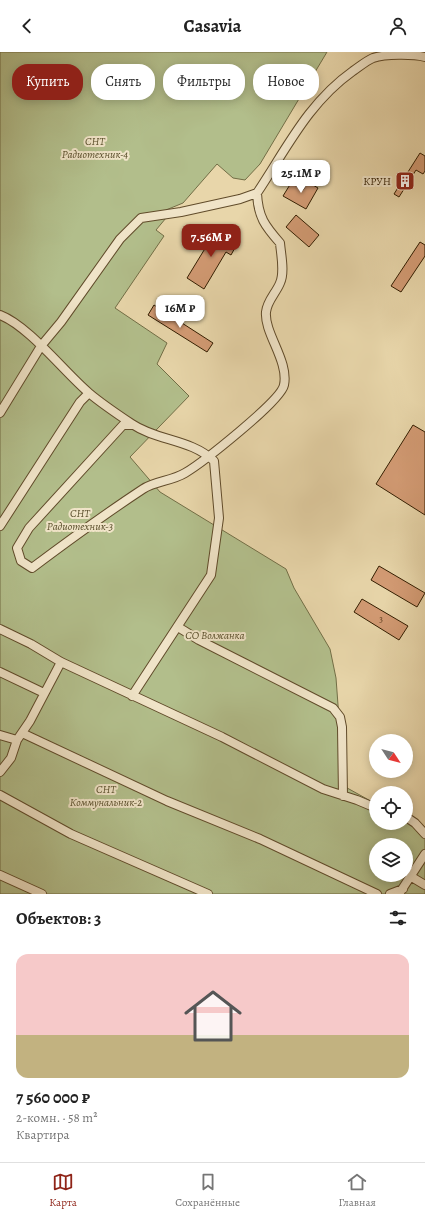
<!DOCTYPE html>
<html lang="ru">
<meta charset="utf-8">
<style>
body{margin:0;font-family:Alegreya,serif;background:#f2f2f2;color:#222;height:100vh;display:flex;flex-direction:column;font-size:15px;white-space:nowrap}
*{box-sizing:border-box;margin:0}
p{font-size:13px;color:#767676}
.icon{flex:none;width:22px;height:22px;fill:none;stroke:currentColor;stroke-width:2;stroke-linecap:round;stroke-linejoin:round}
.map{position:relative;height:842px;overflow:hidden}
.drawer{display:flex;flex-direction:column;background:#fff;flex:1}
.drawer>*{flex:none}
.top-card{position:absolute;left:12px;top:12px;width:401px;height:36px;display:flex;gap:8px}
.needle{width:26px;rotate:126deg}
.fabs{position:absolute;left:369px;top:682px;display:grid;gap:8px}
.fabs a{display:grid;place-items:center;width:44px;height:44px;border-radius:50%;background:#fff;box-shadow:0 2px 10px #0003;font-size:20px}
.price{position:absolute;translate:-50% -34px;padding:0 9px;border-radius:8px;background:#fff;color:#222;font-size:13px;line-height:26px;filter:drop-shadow(0 1px 2px #0008)}
.price::after{content:'';position:absolute;left:50%;top:24px;width:12px;height:9px;margin-left:-6px;background:inherit;clip-path:polygon(0 0,100% 0,50% 100%)}
.price.on{background:#8f2418;color:#fff}
ul{padding:0;list-style:none}
li{display:grid;align-content:center;gap:8px;height:212px;padding:0 16px}
li+li{border-top:1px solid #e0e0e0}
li span{display:grid;place-items:center;height:124px;border-radius:12px;color:#555}
li>.icon{margin-inline-start:auto}
span .icon{width:72px;height:72px;fill:#fffc;stroke-width:1}
li b{font-size:17px}
h2{display:flex;justify-content:space-between;align-items:center;height:48px;padding:0 16px;font-size:17px}
.chip{padding:0 14px;border-radius:16px;background:#fff;box-shadow:0 2px 10px #0003;font-size:14px;line-height:36px}
.chip.on{background:#8f2418;color:#fff}
header{display:flex;justify-content:space-between;align-items:center;height:52px;padding:0 16px;background:#fff;font-size:18px;font-weight:600}
.tabs{display:flex;justify-content:space-around;align-items:center;height:56px;border-top:1px solid #e0e0e0;background:#fff;font-size:11px;color:#767676}
.tabs a{display:grid;justify-items:center;gap:2px}
.tabs .on{color:#8f2418}
.map>svg:first-child{display:block}
</style>
<header><svg class="icon" aria-label="back" viewBox="0 0 24 24"><path d="M15 5l-7 7 7 7"/></svg>Casavia<svg class="icon" aria-label="person" viewBox="0 0 24 24"><circle cx="12" cy="8" r="4"/><path d="M4 21q1-7 8-7t8 7"/></svg></header>
<div class="map">
<svg width="425" height="842" viewBox="0 0 425 842">
<rect width="100%" height="100%" fill="#e8d6aa"/>
<filter id="stains"><feTurbulence type="fractalNoise" baseFrequency=".005" numOctaves="4"/><feColorMatrix values="0 0 0 0 .2 0 0 0 0 .09 0 0 0 0 .02 0 0 0 .5 -.17"/></filter>
<radialGradient id="worn" r=".72"><stop offset=".6" stop-color="#630" stop-opacity="0"/><stop offset="1" stop-color="#630" stop-opacity=".3"/></radialGradient>
<path fill="#b2be8b" stroke="#726e46" fill-rule="evenodd" d="M 0,0 L 327,0 L 260,112 L 245,128 L 233,126 L 217,112 L 183,151 L 166,158 L 166,166 L 156,178 L 164,184 L 115,256 L 167,291 L 157,312 L 189,344 L 130,405 L 160,440 L 286,517 L 294,536 L 330,597 L 336,626 L 341,693 L 340,732 L 376,752 L 376,771 L 406,771 L 406,769 L 425,780 L 425,842 L 0,842 ZM 376,793 L 406,793 L 406,823 L 376,823 Z"/>
<path fill="#d39b74" stroke="#321d00" d="M 420,101 L 425,104 L 425,119 L 423,122 L 416,118 L 399,145 L 394,142 Z
M 308,130 L 318,136 L 306,157 L 283,144 L 291,131 L 303,138 Z
M 296,163 L 319,183 L 309,195 L 286,175 Z
M 213,177 L 237,192 L 231,203 L 226,200 L 204,237 L 187,226 L 209,190 L 206,188 Z
M 420,190 L 425,193 L 425,204 L 401,240 L 391,234 Z
M 154,253 L 213,291 L 207,300 L 148,263 Z
M 413,373 L 425,380 L 425,463 L 376,432 Z
M 379,514 L 425,541 L 417,555 L 371,528 Z
M 362,547 L 408,574 L 399,588 L 354,560 Z"/>
<g fill="none" stroke-linecap="round" stroke-linejoin="round">
<defs>
<path id="minor" d="M 257,141 C 287,96 308,51 353,19 C 359,15 366,9 373,6 C 385,2 413,2 425,5
M 0,263 C 29,274 65,321 89,341 C 102,352 117,362 132,372 C 157,389 191,387 214,409 L 219,466 L 211,523 L 132,644
M 0,361 L 41,294 L 61,270 L 120,187 L 141,166 L 181,160 L 240,147 L 257,141
M 133,373 L 123,373 L 29,476 L 17,496 L 21,509 L 32,516 C 68,489 105,462 143,437 C 155,429 172,429 185,421 C 202,411 281,349 284,333 C 289,309 264,281 266,260 C 267,249 276,241 280,231 C 285,220 281,203 280,191 C 265,174 258,165 257,141
M 0,474 L 80,350 L 89,341
M 178,575 L 199,588 L 333,656 L 340,665 L 342,675 L 343,744
M 0,577 L 31,592 L 61,610 L 222,685 L 323,737 L 357,748 L 376,756
M 0,620 L 44,641
M 22,681 L 167,749 L 260,787 L 377,842
M 0,683 L 17,688
M 0,720 L 11,706 L 17,688 L 30,669 L 61,610
M 0,743 L 71,782 L 208,842
M 406,765 L 415,771 L 425,782
M 0,823 L 42,842
M 410,824 L 425,833
M 390,842 L 403,837
M 399,842 L 425,802"/>
</defs>
<use href="#minor" stroke="#604b2a" stroke-width="10"/>
<use href="#minor" stroke="#f0e4c8" stroke-width="8"/>
</g>
<defs>
<symbol id="building-square" viewBox="-11 -11 22 22"><rect x="-9" y="-9" width="18" height="18" rx="4" fill="#8f2418" stroke="#f0e4c8"/><path d="M-4-6H4V6H1V3H-1V6H-4ZM-2.5-4.3h1.7v1.8h-1.7ZM.8-4.3h1.7v1.8H.8ZM-2.5-1h1.7V.8h-1.7ZM.8-1h1.7V.8H.8Z" fill="#fff"/></symbol>
</defs>
<g fill-rule="evenodd">
<use href="#building-square" x="394" y="118" width="22" height="22"/>
</g>
<g text-anchor="middle" dominant-baseline="central" stroke-width="4" stroke-linejoin="round" paint-order="stroke">
<g font-size="9" fill="#5a3c1d">
<text x="381" y="567">3</text>
</g>
<g font-size="11" font-style="italic" fill="#584d2a" stroke="#f0e4c8">
<text x="95" y="89">СНТ<tspan x="95" dy="13">Радиотехник-4</tspan></text>
<text x="80" y="461">СНТ<tspan x="80" dy="13">Радиотехник-3</tspan></text>
<text x="215" y="583">СО Волжанка</text>
<text x="106" y="737">СНТ<tspan x="106" dy="13">Коммунальник-2</tspan></text>
</g>
<g font-size="11" fill="#321d00" stroke="#f0e4c8" text-anchor="end">
<text x="391" y="129">КРУН</text>
</g>
</g>
<rect width="100%" height="100%" filter="url(#stains)"/>
<rect width="100%" height="100%" fill="url(#worn)"/>
</svg>
<div class="fabs">
<a><svg class="needle" viewBox="-14 -14 28 28"><path d="M0-13l5 13h-10z" fill="#e53935"/><path d="M0 13l5-13h-10z" fill="#767676"/></svg></a>
<a><svg class="icon" aria-label="locate" viewBox="0 0 24 24"><circle cx="12" cy="12" r="6"/><path d="M12 2v4M12 18v4M2 12h4M18 12h4"/></svg></a>
<a><svg class="icon" aria-label="layers" viewBox="0 0 24 24"><path d="M12 4l9 5-9 5-9-5zM3 14l9 5 9-5"/></svg></a>
</div>
<b class="price" style="left:301px;top:142px">25.1M ₽</b>
<b class="price on" style="left:211px;top:206px">7.56M ₽</b>
<b class="price" style="left:180px;top:277px">16M ₽</b>
<div class="top-card">
<a class="chip on">Купить</a>
<a class="chip">Снять</a>
<a class="chip">Фильтры</a>
<a class="chip">Новое</a>
</div>
</div>
<section class="drawer">
<h2>Объектов: 3<svg class="icon" aria-label="filters" viewBox="0 0 24 24"><path d="M4 7h16M4 17h16"/><circle cx="9" cy="7" r="2"/><circle cx="15" cy="17" r="2"/></svg></h2>
<ul>
<li><span style="background:linear-gradient(#f6c9c9 65%,#c2b280 0)"><svg class="icon" aria-label="home" viewBox="0 0 24 24"><path d="M3 11l9-7 9 7M6 9v11h12V9"/></svg></span><div><b>7 560 000 ₽</b><p>2-комн. · 58 m²</p><p>Квартира</p></div></li>
</ul>
</section>
<nav class="tabs">
<a class="on"><svg class="icon" aria-label="map" viewBox="0 0 24 24"><path d="M3 6l6-2 6 2 6-2v14l-6 2-6-2-6 2zM9 4v14M15 6v14"/></svg>Карта</a>
<a><svg class="icon" aria-label="saved" viewBox="0 0 24 24"><path d="M7 4h10v16l-5-4-5 4z"/></svg>Сохранённые</a>
<a><svg class="icon" aria-label="home" viewBox="0 0 24 24"><path d="M3 11l9-7 9 7M6 9v11h12V9"/></svg>Главная</a>
</nav>
